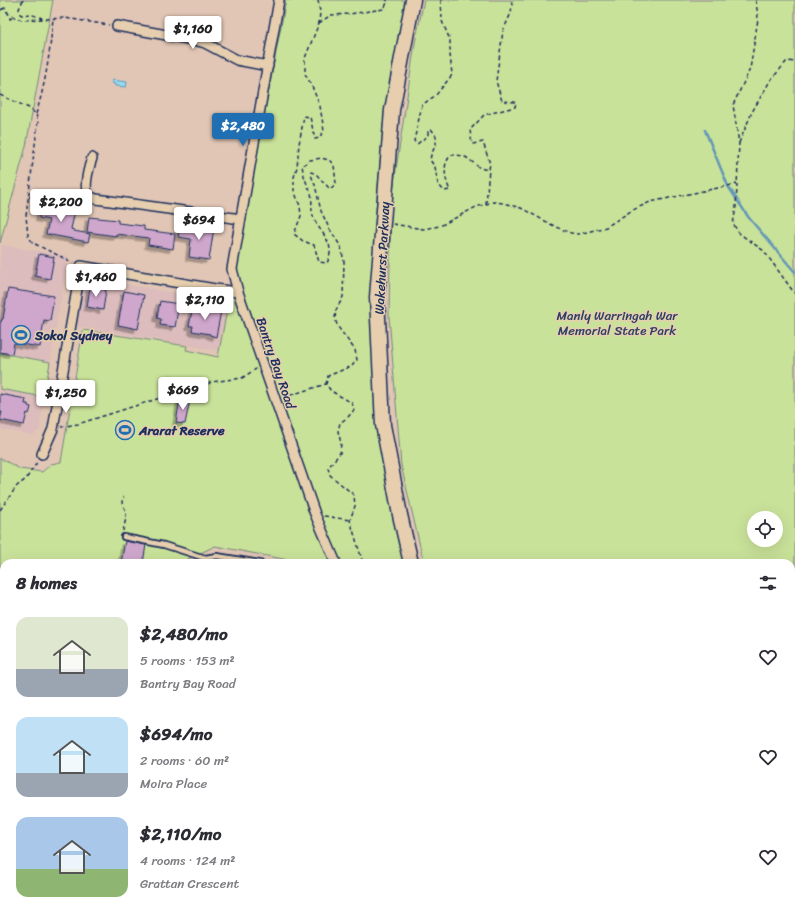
<!DOCTYPE html>
<meta charset="utf-8">
<style>
body{margin:0;font-family:Sriracha,sans-serif;background:#f2f2f3;color:#2b2b33;height:100vh;display:flex;flex-direction:column;font-size:15px;white-space:nowrap}
*{box-sizing:border-box;margin:0}
p{font-size:13px;color:#7c7c81}
.icon{flex:none;width:22px;height:22px;fill:none;stroke:currentColor;stroke-width:2;stroke-linecap:round;stroke-linejoin:round}
.map{position:relative;flex:1;overflow:hidden}
.drawer{position:absolute;left:0px;top:559px;width:795px;height:356px;display:flex;flex-direction:column;background:#fff;border-radius:12px 12px 0 0;box-shadow:0 4px 16px #0002}
.drawer>*{flex:none}
.controls{position:absolute;left:747px;top:511px;display:grid;gap:8px}
.controls a{display:grid;place-items:center;width:36px;height:36px;border-radius:50%;background:#fff;box-shadow:0 4px 16px #0002;font-size:20px}
.price{position:absolute;translate:-50% -34px;padding:0 9px;border-radius:4px;background:#fff;color:#222;font-size:13px;line-height:26px;filter:drop-shadow(0 1px 2px #0008)}
.price::after{content:'';position:absolute;left:50%;top:24px;width:12px;height:9px;margin-left:-6px;background:inherit;clip-path:polygon(0 0,100% 0,50% 100%)}
.price.on{background:#1f6fb2;color:#fff}
ul{padding:0;list-style:none}
li{display:flex;align-items:center;gap:12px;height:100px;padding:0 16px}
li span{display:grid;place-items:center;flex:none;width:112px;height:80px;border-radius:12px;color:#555}
li>.icon{margin-inline-start:auto}
span .icon{width:48px;height:48px;fill:#fffc;stroke-width:1}
li b{font-size:17px}
h2{display:flex;justify-content:space-between;align-items:center;height:48px;padding:0 16px;font-size:17px}
.map>svg:first-child{display:block}
</style>
<div class="map">
<svg width="795" height="915" viewBox="0 0 795 915">
<defs>
<filter id="shadow"><feDropShadow dx="-3.5" dy="3.5" stdDeviation="0" flood-color="#0004"/></filter>
</defs>
<rect width="100%" height="100%" fill="#e1c6b5"/>
<filter id="ink" filterUnits="userSpaceOnUse"><feTurbulence type="fractalNoise" baseFrequency=".025" numOctaves="2"/><feDisplacementMap in="SourceGraphic" scale="8" xChannelSelector="R" yChannelSelector="G"/><feConvolveMatrix kernelMatrix="1 2 1 2 8 2 1 2 1" color-interpolation-filters="sRGB"/></filter>
<g filter="url(#ink)">
<path fill="#dcbcbc" d="M 2,245 L 68,256 L 50,362 L 0,353 L 0,260 Z
M 89,278 L 225,302 L 245,355 L 75,326 L 82,283 Z
M 0,389 L 44,397 L 39,431 L 32,435 L 0,429 Z"/>
<path fill="#c9e299" stroke="#72887c" fill-rule="evenodd" d="M 0,0 L 53,0 L 26,146 L 0,243 Z
M 286,0 L 408,0 L 384,115 L 375,223 L 371,304 L 405,563 L 304,563 L 215,546 L 188,559 L 183,563 L 4,563 L 4,911 L 521,911 L 523,915 L 0,915 L 0,458 L 20,469 L 42,472 L 51,464 L 61,462 L 83,330 L 187,346 L 186,350 L 218,357 Z
M 424,0 L 795,0 L 795,915 L 542,915 L 541,911 L 791,911 L 791,563 L 424,563 L 401,465 L 389,316 L 391,203 L 415,43 ZM 754,518 L 776,518 L 776,540 L 754,540 Z
M 0,353 L 50,362 L 44,397 L 0,389 Z"/>
<path fill="#91dcf2" stroke="#6297b7" d="M 112,80 L 127,82 L 126,87 L 115,86 L 115,84 L 112,83 Z"/>
<g fill="none" stroke-linecap="round" stroke-linejoin="round">
<path stroke="#6297b7" stroke-width="2.5" d="M 705,130 L 728,186 L 749,218 L 795,272
M 102,911 L 102,915"/>
</g>
<path fill="#cfa6cc" stroke="#1b2f5e" filter="url(#shadow)" d="M 41,205 L 75,211 L 71,229 L 74,230 L 74,231 L 90,234 L 88,242 L 46,234 L 49,220 L 39,218 Z
M 89,217 L 118,220 L 118,223 L 144,226 L 144,230 L 175,234 L 173,249 L 148,245 L 149,238 L 116,234 L 116,236 L 87,232 Z
M 197,225 L 214,228 L 209,260 L 189,257 L 191,239 L 178,237 L 180,227 L 196,229 Z
M 39,254 L 54,257 L 50,279 L 35,276 Z
M 90,287 L 106,290 L 103,310 L 87,307 Z
M 8,289 L 54,296 L 50,321 L 44,320 L 40,347 L 14,343 L 12,354 L 0,352 L 0,322 L 1,322 L 2,319 L 3,319 Z
M 124,291 L 144,295 L 138,329 L 118,325 Z
M 160,301 L 179,304 L 175,327 L 160,325 L 161,319 L 157,318 Z
M 193,306 L 221,311 L 216,337 L 210,335 L 210,334 L 192,331 L 193,326 L 189,326 Z
M 0,394 L 26,399 L 25,404 L 28,404 L 28,406 L 31,407 L 29,414 L 27,413 L 24,425 L 0,420 L 2,412 L 0,412 Z
M 180,398 L 190,400 L 185,424 L 176,423 Z
M 125,541 L 146,545 L 143,563 L 121,563 Z"/>
<g fill="none" stroke-linecap="round" stroke-linejoin="round">
<defs>
<path id="service" d="M 124,537 L 164,545 L 205,558 L 217,556 L 260,563"/>
<path id="minor" d="M 279,0 L 232,269 L 238,292 L 315,514 L 336,563
M 117,26 L 194,40 L 205,43 L 237,60 L 268,66
M 92,158 C 89,167 82,190 90,196 C 92,198 94,198 96,199 L 241,219
M 42,454 L 53,429 L 81,266 L 215,289 L 238,292"/>
<path id="primary" d="M 411,563 L 400,515 L 383,425 L 377,297 L 392,110 L 413,0
M 529,911 L 531,915"/>
</defs>
<use href="#service" stroke="#1b2f5e" stroke-width="8"/>
<use href="#minor" stroke="#1b2f5e" stroke-width="12"/>
<use href="#primary" stroke="#1b2f5e" stroke-width="17"/>
<path stroke="#1b2f5e" stroke-width="1.5" stroke-dasharray="4 3" stroke-linecap="butt" d="M 23,0 L 19,9 L 20,14 L 22,15 L 30,14 L 42,18
M 318,0 L 320,12 L 319,23 L 305,58 L 305,74 L 311,84 L 320,106 L 324,131 L 319,138 L 315,139 L 310,117 L 304,116 L 299,144 L 297,167 L 294,177 L 294,190 L 300,206 L 301,216 L 294,234 L 303,241 L 314,245 L 319,262 L 327,263 C 337,243 320,234 314,218 C 310,210 313,201 311,193 C 309,188 306,183 305,178 C 303,174 303,170 302,166 L 310,160 L 321,158 L 329,160 L 334,165 L 336,184 L 330,189 L 316,174 L 311,172 L 311,175 L 315,185 L 321,211 L 329,228 L 341,247 L 344,262 L 343,297 L 336,310 L 335,319 L 338,327 L 355,350 L 357,360 L 352,366 L 328,376 L 326,384 L 331,391 L 352,403 L 354,410 L 348,417 L 340,423 L 338,431 L 341,443 L 340,453 L 328,468 L 330,475 L 354,495 L 355,506 L 350,520 L 363,563
M 441,0 L 442,21 L 450,40 L 450,54 L 452,75 L 436,95 L 422,105 L 414,141 L 417,144 L 428,136 L 428,131 L 432,130 L 436,136 L 436,144 L 431,155 L 430,160 L 435,167 L 438,184 L 444,191 L 450,190 C 446,183 443,168 447,161 C 448,159 449,157 451,155 C 456,155 462,155 467,158 C 474,162 479,171 489,169 L 490,164 L 483,142 L 472,144 L 470,130 L 484,115 L 515,107 L 516,102 L 502,101 L 496,81 L 503,31 L 511,13 L 512,5 L 511,0
M 756,0 L 758,19 L 750,69 L 733,105 L 739,143 L 736,207 L 733,224 L 740,234 L 764,251 L 795,294
M 2,9 L 5,8 L 7,10 L 10,19 L 14,17
M 0,10 L 3,9 L 14,17 L 22,20 L 65,18 L 109,25
M 319,23 L 331,15 L 349,14 L 384,9 L 388,1 L 386,0
M 0,95 L 29,108 L 36,114 L 38,121 L 26,216 L 28,236 L 33,243 L 74,263
M 36,114 C 46,82 50,52 53,18
M 739,143 L 752,112 L 770,81 L 787,61 L 795,62
M 29,197 L 76,203 L 82,200
M 486,204 L 489,169
M 393,224 L 423,229 L 440,226 L 476,207 L 493,202 L 503,203 L 521,208 L 556,227 L 571,233 L 579,234 L 606,227 L 631,211 L 650,202 L 737,184
M 284,397 L 326,384
M 61,427 L 78,424 L 157,399 L 171,396 L 186,396 L 211,382 L 242,378 L 256,369
M 0,510 L 17,486 L 26,479 L 38,461
M 324,516 L 350,520
M 123,531 C 124,525 127,518 126,512 C 125,506 119,504 124,497
M 791,767 L 795,768
M 0,896 L 4,892
M 491,911 L 493,915
M 508,911 L 510,915
M 187,915 L 187,911
M 728,915 L 733,911"/>
<use href="#service" stroke="#e6ceaf" stroke-width="4.5"/>
<use href="#minor" stroke="#e6ceaf" stroke-width="9"/>
<use href="#primary" stroke="#e6ceaf" stroke-width="14"/>
</g>
</g>
<defs>
<symbol id="stadium-ring" viewBox="-11 -11 22 22"><circle r="9.5" fill="#e6ceaf" stroke="#1f6fb2" stroke-width="1.5"/><path d="M0-5a6.5 5 0 1 0 0 10a6.5 5 0 1 0 0-10ZM-3.5-1.8h7v3.6h-7Z" fill="#1f6fb2"/></symbol>
</defs>
<g fill-rule="evenodd">
<use href="#stadium-ring" x="10" y="324" width="22" height="22"/>
<use href="#stadium-ring" x="114" y="419" width="22" height="22"/>
</g>
<g text-anchor="middle" dominant-baseline="central" stroke-width="3" stroke-linejoin="round" paint-order="stroke">
<g font-size="13" fill="#1b2f5e" stroke="#e6ceaf">
<text transform="translate(382 258) rotate(-87)">Wakehurst Parkway</text>
<text transform="translate(276 363) rotate(71)">Bantry Bay Road</text>
</g>
<g font-size="13" fill="#2c4164" stroke="#e6ceaf">
<text x="617" y="315">Manly Warringah War<tspan x="617" dy="15">Memorial State Park</tspan></text>
</g>
<g font-size="13" font-weight="bold" fill="#1b2f5e" stroke="#e6ceaf" text-anchor="start">
<text x="35" y="335">Sokol Sydney</text>
<text x="139" y="430">Ararat Reserve</text>
</g>
</g>
</svg>
<div class="controls">
<a><svg class="icon" aria-label="locate" viewBox="0 0 24 24"><circle cx="12" cy="12" r="6"/><path d="M12 2v4M12 18v4M2 12h4M18 12h4"/></svg></a>
</div>
<b class="price" style="left:193px;top:50px">$1,160</b>
<b class="price on" style="left:243px;top:147px">$2,480</b>
<b class="price" style="left:61px;top:223px">$2,200</b>
<b class="price" style="left:199px;top:241px">$694</b>
<b class="price" style="left:96px;top:298px">$1,460</b>
<b class="price" style="left:205px;top:321px">$2,110</b>
<b class="price" style="left:183px;top:411px">$669</b>
<b class="price" style="left:66px;top:414px">$1,250</b>
<section class="drawer">
<h2>8 homes<svg class="icon" aria-label="filters" viewBox="0 0 24 24"><path d="M4 7h16M4 17h16"/><circle cx="9" cy="7" r="2"/><circle cx="15" cy="17" r="2"/></svg></h2>
<ul>
<li><span style="background:linear-gradient(#dfe7d0 65%,#9aa5b1 0)"><svg class="icon" aria-label="home" viewBox="0 0 24 24"><path d="M3 11l9-7 9 7M6 9v11h12V9"/></svg></span><div><b>$2,480/mo</b><p>5 rooms · 153 m²</p><p>Bantry Bay Road</p></div><svg class="icon" aria-label="heart" viewBox="0 0 24 24"><path d="M12 20l-8-8c-3-5 5-10 8-4 3-6 11-1 8 4z"/></svg></li>
<li><span style="background:linear-gradient(#bfe0f5 70%,#9aa5b1 0)"><svg class="icon" aria-label="home" viewBox="0 0 24 24"><path d="M3 11l9-7 9 7M6 9v11h12V9"/></svg></span><div><b>$694/mo</b><p>2 rooms · 60 m²</p><p>Moira Place</p></div><svg class="icon" aria-label="heart" viewBox="0 0 24 24"><path d="M12 20l-8-8c-3-5 5-10 8-4 3-6 11-1 8 4z"/></svg></li>
<li><span style="background:linear-gradient(#a9c7e8 65%,#8fb573 0)"><svg class="icon" aria-label="home" viewBox="0 0 24 24"><path d="M3 11l9-7 9 7M6 9v11h12V9"/></svg></span><div><b>$2,110/mo</b><p>4 rooms · 124 m²</p><p>Grattan Crescent</p></div><svg class="icon" aria-label="heart" viewBox="0 0 24 24"><path d="M12 20l-8-8c-3-5 5-10 8-4 3-6 11-1 8 4z"/></svg></li>
</ul>
</section>
</div>
